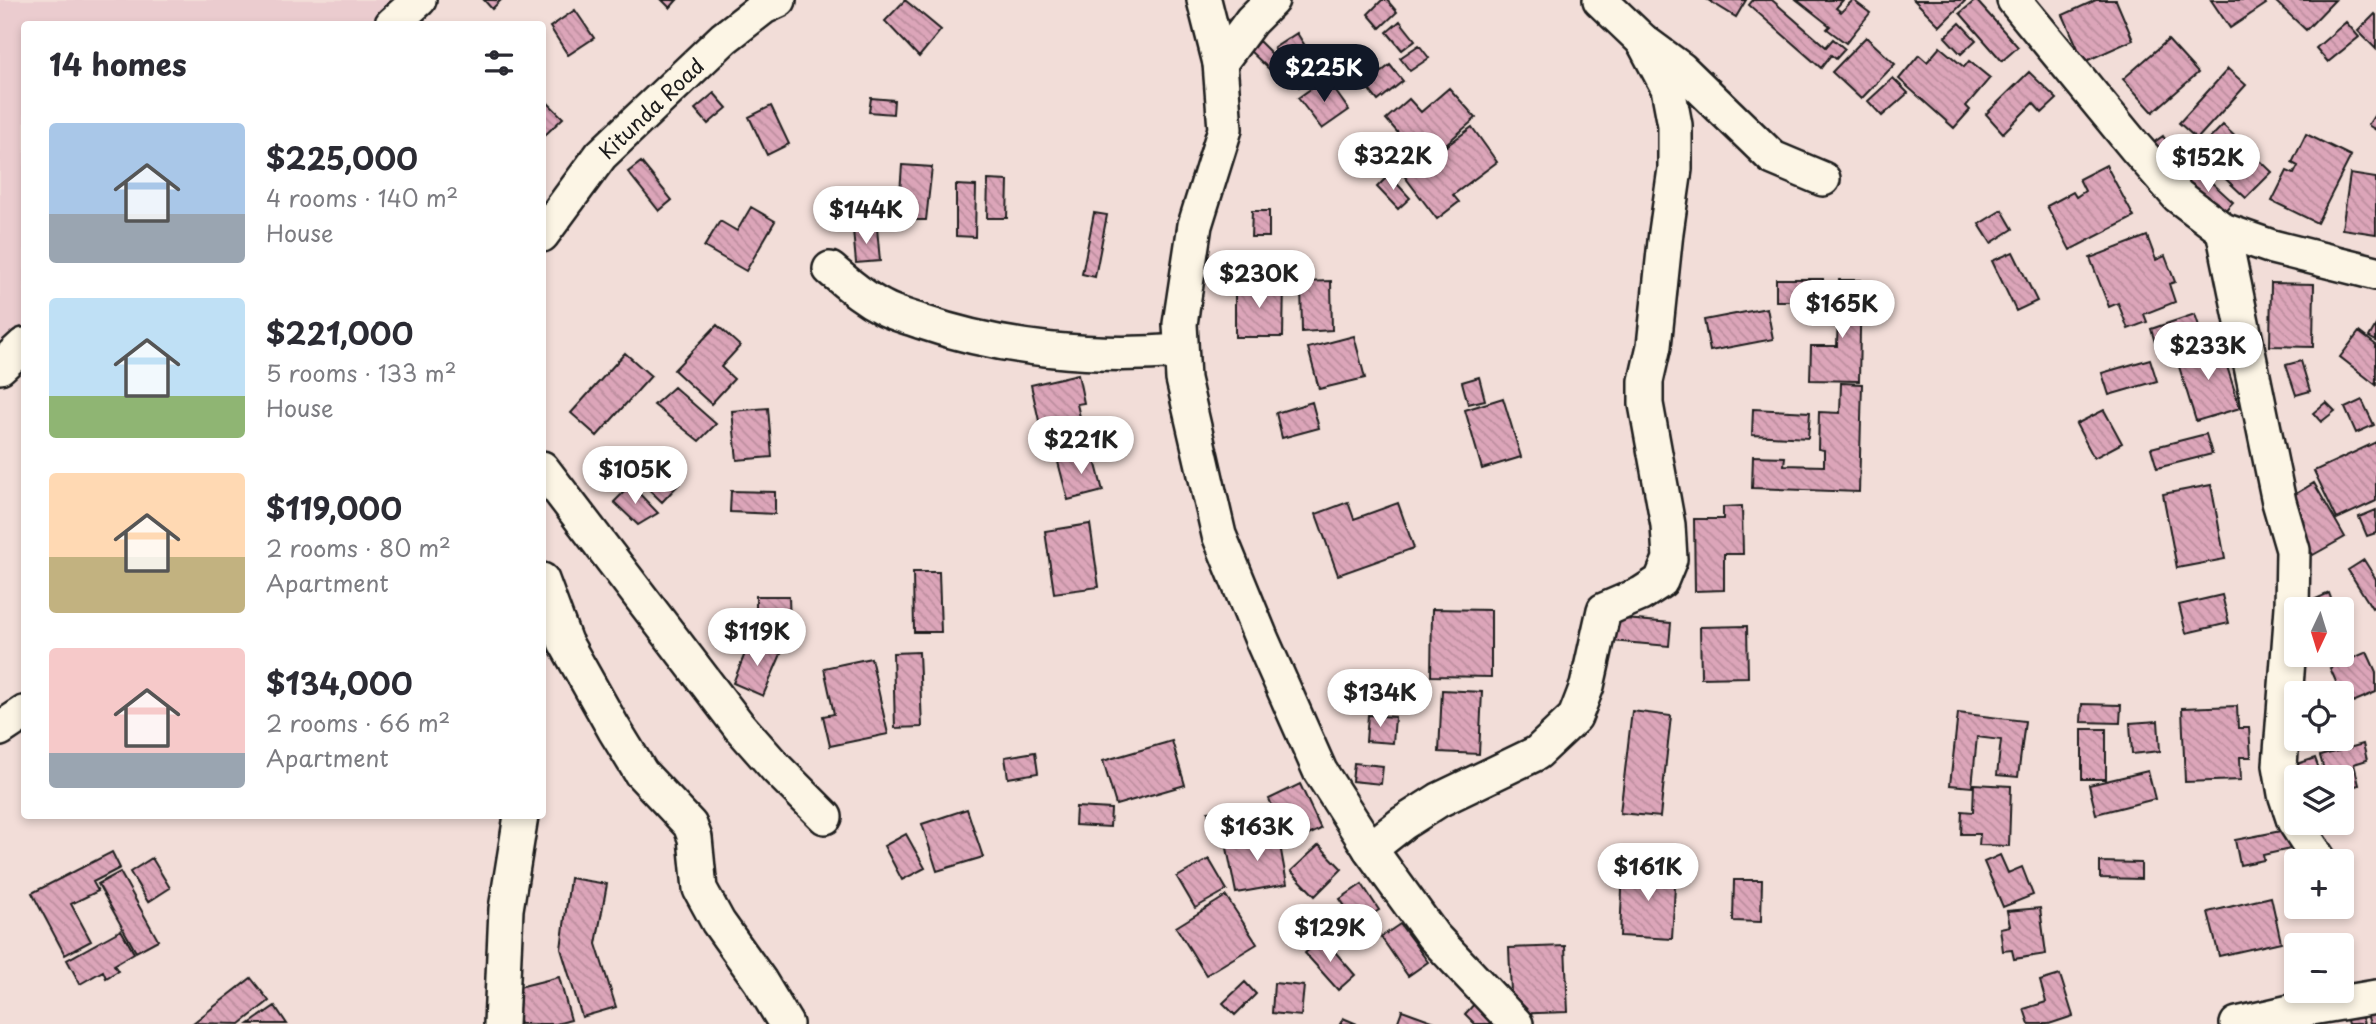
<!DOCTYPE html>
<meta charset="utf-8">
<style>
body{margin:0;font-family:"Playpen Sans",sans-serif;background:#f2f2f3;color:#2b2b33;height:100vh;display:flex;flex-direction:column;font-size:26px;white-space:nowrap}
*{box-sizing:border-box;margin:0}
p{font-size:23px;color:#7c7c81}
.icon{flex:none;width:38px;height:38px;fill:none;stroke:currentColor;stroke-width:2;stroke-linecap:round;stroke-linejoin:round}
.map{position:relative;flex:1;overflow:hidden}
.side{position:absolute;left:21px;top:21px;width:525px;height:798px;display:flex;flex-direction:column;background:#fff;border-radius:7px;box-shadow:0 4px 10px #0003}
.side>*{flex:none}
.needle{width:46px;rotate:184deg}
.tools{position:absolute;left:2284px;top:597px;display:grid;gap:14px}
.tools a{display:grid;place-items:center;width:70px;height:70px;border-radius:7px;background:#fff;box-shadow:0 4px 10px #0003;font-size:35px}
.price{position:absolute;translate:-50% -60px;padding:0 16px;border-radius:24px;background:#fff;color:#222;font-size:23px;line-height:46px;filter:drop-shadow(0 2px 4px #0008)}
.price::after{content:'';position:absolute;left:50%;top:42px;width:21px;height:16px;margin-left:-10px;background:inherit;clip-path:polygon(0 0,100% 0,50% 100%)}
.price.active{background:#111827;color:#fff}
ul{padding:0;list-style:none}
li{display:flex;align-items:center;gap:21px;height:175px;padding:0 28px}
li span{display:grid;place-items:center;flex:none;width:196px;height:140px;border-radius:7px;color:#555}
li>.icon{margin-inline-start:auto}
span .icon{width:84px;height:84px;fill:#fffc;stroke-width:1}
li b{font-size:30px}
h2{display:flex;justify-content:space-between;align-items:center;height:84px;padding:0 28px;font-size:30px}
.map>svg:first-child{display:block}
</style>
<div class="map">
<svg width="2376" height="1024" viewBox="0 0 2376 1024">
<defs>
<pattern id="building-back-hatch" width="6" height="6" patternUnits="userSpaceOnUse" patternTransform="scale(1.75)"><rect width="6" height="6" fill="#dca5b9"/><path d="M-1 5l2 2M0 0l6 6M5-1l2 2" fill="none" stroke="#bc8d9e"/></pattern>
</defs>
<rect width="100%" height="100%" fill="#f2ddd8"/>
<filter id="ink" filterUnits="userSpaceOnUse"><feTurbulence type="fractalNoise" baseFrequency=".0143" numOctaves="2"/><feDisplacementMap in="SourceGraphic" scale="14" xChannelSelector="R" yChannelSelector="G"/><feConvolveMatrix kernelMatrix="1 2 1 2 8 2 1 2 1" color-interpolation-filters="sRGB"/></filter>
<g filter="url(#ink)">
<path fill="#ebcccf" d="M 0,0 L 429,0 L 400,24 L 24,24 L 24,356 L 0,378 Z"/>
<path fill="url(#building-back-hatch)" stroke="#1c1c1c" stroke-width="2" d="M 484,0 L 501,0 L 492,9 Z
M 662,0 L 677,0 L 670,8 Z
M 905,0 L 941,30 L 919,57 L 885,21 Z
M 1382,0 L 1387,0 L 1397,12 L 1380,28 L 1368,14 Z
M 1708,0 L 1746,0 L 1736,17 Z
M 1753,0 L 1772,0 L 1826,47 L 1833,39 L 1845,49 L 1836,59 L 1831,55 L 1821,68 L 1749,5 Z
M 1797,0 L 1843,0 L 1836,8 L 1841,12 L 1853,0 L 1870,13 L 1846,43 L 1827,29 L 1830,26 Z
M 1914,0 L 1966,0 L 1940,26 Z
M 1976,0 L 2018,47 L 2002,61 L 1960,13 Z
M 2096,0 L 2116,0 L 2133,40 L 2084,62 L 2063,15 Z
M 2211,0 L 2263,0 L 2266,4 L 2230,28 Z
M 2274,0 L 2335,0 L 2306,30 Z
M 575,10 L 594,38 L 568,55 L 550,27 Z
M 2375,14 L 2376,15 L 2376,49 L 2358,31 Z
M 1400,21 L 1415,40 L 1402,50 L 1387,32 Z
M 2346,22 L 2359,37 L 2328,62 L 2316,48 Z
M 1960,23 L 1976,40 L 1961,54 L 1945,37 Z
M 1297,33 L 1322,73 L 1299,87 L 1274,48 Z
M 1866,37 L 1895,64 L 1861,99 L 1832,72 Z
M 2168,40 L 2198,73 L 2153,112 L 2123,79 Z
M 1259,41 L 1278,60 L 1269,69 L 1250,51 Z
M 1419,45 L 1429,58 L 1410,71 L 1400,58 Z
M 1940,47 L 1964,67 L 1969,61 L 1990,78 L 1966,106 L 1970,110 L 1954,128 L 1899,79 L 1919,55 L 1927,62 Z
M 1390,65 L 1403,81 L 1378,101 L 1365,85 Z
M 2228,69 L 2246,85 L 2197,139 L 2179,123 Z
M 2029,72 L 2057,99 L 2042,113 L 2033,103 L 2003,133 L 1986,114 Z
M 1326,78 L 1349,110 L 1322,129 L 1298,98 Z
M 1893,78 L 1908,93 L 1882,116 L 1868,101 Z
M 1449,88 L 1476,118 L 1424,163 L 1386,119 L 1409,99 L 1421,112 Z
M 714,93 L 727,108 L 708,124 L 695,109 Z
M 542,97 L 563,118 L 542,138 Z
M 871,98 L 894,100 L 893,114 L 869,112 Z
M 771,106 L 789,144 L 767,155 L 749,117 Z
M 2376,113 L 2376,130 L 2368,125 Z
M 2223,125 L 2272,172 L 2246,198 L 2197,152 Z
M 1472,127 L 1497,162 L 1453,195 L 1459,202 L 1437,219 L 1405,177 Z
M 2306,134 L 2351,156 L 2317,223 L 2272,201 L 2287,171 L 2294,174 L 2298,166 L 2292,163 Z
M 2163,136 L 2179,159 L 2162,171 L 2146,148 Z
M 641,162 L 672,200 L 659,211 L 628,172 Z
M 902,165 L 932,167 L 926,220 L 898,220 Z
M 2106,165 L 2134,217 L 2070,250 L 2047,206 L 2073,192 L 2076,197 L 2085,191 L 2079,179 Z
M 2198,170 L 2233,202 L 2218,218 L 2183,186 Z
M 2350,174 L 2376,178 L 2376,234 L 2342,229 Z
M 1389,175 L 1410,198 L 1398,209 L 1377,187 Z
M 988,180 L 1008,181 L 1007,218 L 987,218 Z
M 956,185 L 976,186 L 975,237 L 956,236 Z
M 751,207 L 775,221 L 746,271 L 704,247 L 720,221 L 737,231 Z
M 2002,210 L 2013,229 L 1991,243 L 1979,224 Z
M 1252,211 L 1269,211 L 1269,237 L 1251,237 Z
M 1094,213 L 1107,215 L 1095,277 L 1082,274 Z
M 877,228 L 880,261 L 856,263 L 853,230 Z
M 2147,236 L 2156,260 L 2165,256 L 2175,282 L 2169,284 L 2175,302 L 2144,314 L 2147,322 L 2128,329 L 2118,303 L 2109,307 L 2090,258 Z
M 2013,252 L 2037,301 L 2016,311 L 1992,261 Z
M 1776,279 L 1823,279 L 1823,301 L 1776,301 Z
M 1839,280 L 1861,280 L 1859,381 L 1810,380 L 1811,346 L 1837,346 Z
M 1331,281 L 1332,330 L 1302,332 L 1301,282 Z
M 1235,282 L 1284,283 L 1283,337 L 1235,337 Z
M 2271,283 L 2314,284 L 2313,347 L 2270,346 Z
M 1767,308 L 1773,339 L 1710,351 L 1704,320 Z
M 2195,314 L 2203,338 L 2158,353 L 2151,329 Z
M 717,325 L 740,346 L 721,367 L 734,379 L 711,404 L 674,370 Z
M 2376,325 L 2376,341 L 2369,337 Z
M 2359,332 L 2376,345 L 2376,385 L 2340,357 Z
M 1354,336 L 1365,378 L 1319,389 L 1308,348 Z
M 2220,344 L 2240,408 L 2196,421 L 2176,357 Z
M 625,353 L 651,376 L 597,436 L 571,413 Z
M 2150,359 L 2157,381 L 2109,395 L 2102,373 Z
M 2301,361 L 2310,391 L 2296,395 L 2286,365 Z
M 1078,374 L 1084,403 L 1077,404 L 1086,443 L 1046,452 L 1031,385 Z
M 1479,377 L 1485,400 L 1468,404 L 1462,382 Z
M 1841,383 L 1862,384 L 1859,492 L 1752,488 L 1753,456 L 1785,457 L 1784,465 L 1824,466 L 1824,450 L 1818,449 L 1819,412 L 1840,413 Z
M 674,387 L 716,424 L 699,441 L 654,405 Z
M 1503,398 L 1521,457 L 1482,469 L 1465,410 Z
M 2362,400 L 2374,425 L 2356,433 L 2345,408 Z
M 1312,402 L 1319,428 L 1282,438 L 1276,413 Z
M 2326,402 L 2335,411 L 2321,422 L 2313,413 Z
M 768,408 L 772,457 L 737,460 L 732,411 Z
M 1753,409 L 1810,412 L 1808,438 L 1752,435 Z
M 2104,410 L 2122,443 L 2094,458 L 2076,424 Z
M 2206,434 L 2212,454 L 2157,468 L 2151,448 Z
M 2376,442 L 2376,501 L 2337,519 L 2314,471 Z
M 1093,453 L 1103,491 L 1068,500 L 1058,462 Z
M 654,458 L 680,483 L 662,502 L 636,477 Z
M 2314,483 L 2345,537 L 2313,555 L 2282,502 Z
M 631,485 L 658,513 L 638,525 L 614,502 Z
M 2211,485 L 2225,559 L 2177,568 L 2163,494 Z
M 731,491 L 775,492 L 775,514 L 730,512 Z
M 1348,502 L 1354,519 L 1398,503 L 1414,548 L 1338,575 L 1316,514 Z
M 1742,506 L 1743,554 L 1724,554 L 1724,590 L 1695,591 L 1694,519 L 1723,519 L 1723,507 Z
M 2376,510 L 2376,533 L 2367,536 L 2359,517 Z
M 1090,524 L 1099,587 L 1054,593 L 1045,531 Z
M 2364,560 L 2376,579 L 2376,605 L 2372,608 L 2348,570 Z
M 913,572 L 939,572 L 941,632 L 914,632 Z
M 2329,593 L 2335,609 L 2314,609 L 2311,601 Z
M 2222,595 L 2229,623 L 2186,633 L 2179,605 Z
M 756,596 L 789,596 L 790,629 L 756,629 Z
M 1432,609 L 1491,610 L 1491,677 L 1431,676 Z
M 1613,618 L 1671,623 L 1669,646 L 1611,641 Z
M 1747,626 L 1748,677 L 1701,678 L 1700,627 Z
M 750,641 L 781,654 L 763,696 L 733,683 Z
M 919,652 L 922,727 L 895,728 L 893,653 Z
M 2367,652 L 2376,672 L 2376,692 L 2346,705 L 2330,668 Z
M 871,658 L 888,734 L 830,746 L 823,716 L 834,714 L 824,668 Z
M 1442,690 L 1482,692 L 1479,754 L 1439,752 Z
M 2082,704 L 2121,705 L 2120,723 L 2081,722 Z
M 2237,706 L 2238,728 L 2249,728 L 2251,757 L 2240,757 L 2241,780 L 2185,782 L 2182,708 Z
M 1632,711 L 1671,716 L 1660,817 L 1620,813 Z
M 1958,713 L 2025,721 L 2018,777 L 1997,775 L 2001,740 L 1977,737 L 1972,787 L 1950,785 Z
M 1368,715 L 1395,717 L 1393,743 L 1366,741 Z
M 2158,721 L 2160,751 L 2132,754 L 2130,723 Z
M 2082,729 L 2106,729 L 2106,779 L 2082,779 Z
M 1172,741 L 1185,785 L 1116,805 L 1103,761 Z
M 2363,744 L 2367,760 L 2354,764 L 2359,785 L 2342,789 L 2342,777 L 2326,777 L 2320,756 Z
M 1035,752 L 1038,773 L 1008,778 L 1005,757 Z
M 2315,758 L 2322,777 L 2299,777 L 2294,765 Z
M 1354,763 L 1383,766 L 1381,784 L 1352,781 Z
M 2148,771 L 2155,799 L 2096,814 L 2089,785 Z
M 1300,784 L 1321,829 L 1290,844 L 1269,799 Z
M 1974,784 L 2011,786 L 2009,846 L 1979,845 L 1980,834 L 1961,834 L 1962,811 L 1973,812 Z
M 1076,807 L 1111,809 L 1110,827 L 1075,825 Z
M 1235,807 L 1238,826 L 1211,830 L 1208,812 Z
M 967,809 L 983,857 L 937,871 L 922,824 Z
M 2286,830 L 2290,849 L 2263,855 L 2264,860 L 2240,865 L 2235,840 Z
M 906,834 L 925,868 L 902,880 L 884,846 Z
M 1278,834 L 1287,884 L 1236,893 L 1226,843 Z
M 1319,845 L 1342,869 L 1315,896 L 1291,871 Z
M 112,852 L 120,868 L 93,882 L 98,891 L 71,904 L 91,941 L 65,955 L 32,893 Z
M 2000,855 L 2008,873 L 2022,867 L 2033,895 L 2003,907 L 1984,862 Z
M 152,858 L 170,888 L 148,902 L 130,872 Z
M 1209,859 L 1227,890 L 1195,908 L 1177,877 Z
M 2100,862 L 2141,863 L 2141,879 L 2100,878 Z
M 1623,867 L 1676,869 L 1672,939 L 1620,936 Z
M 120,872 L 158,940 L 136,952 L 98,884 Z
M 570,878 L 607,884 L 596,944 L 616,1007 L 582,1017 L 561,949 Z
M 1734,880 L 1762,880 L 1761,922 L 1733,921 Z
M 1362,884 L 1379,910 L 1357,924 L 1340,899 Z
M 1226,896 L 1257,944 L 1206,975 L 1176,927 Z
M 2271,897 L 2281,942 L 2219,956 L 2208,912 Z
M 2040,908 L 2046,954 L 2014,959 L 2012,950 L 2003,951 L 2000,928 L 2010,926 L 2007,911 Z
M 1400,924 L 1428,962 L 1408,976 L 1381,937 Z
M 121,930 L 134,953 L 114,965 L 118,971 L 106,978 L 103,971 L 80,984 L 67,960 Z
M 1323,938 L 1355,975 L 1338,990 L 1305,953 Z
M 1565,946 L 1568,1012 L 1512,1014 L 1509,948 Z
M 2060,975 L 2073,1016 L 2049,1024 L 2029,1024 L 2024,1009 L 2046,1002 L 2040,981 Z
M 559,977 L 571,1020 L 556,1024 L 520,1024 L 511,989 Z
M 251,978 L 269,1001 L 240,1024 L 193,1023 Z
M 1245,982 L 1256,994 L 1235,1015 L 1223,1003 Z
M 1274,983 L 1304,986 L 1301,1016 L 1272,1013 Z
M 1477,1001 L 1501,1024 L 1475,1024 L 1465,1014 Z
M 275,1006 L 287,1024 L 249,1024 Z
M 2376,1008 L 2376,1024 L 2370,1024 L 2366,1011 Z
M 1402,1010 L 1435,1022 L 1435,1024 L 1397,1024 Z
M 2360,1012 L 2364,1024 L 2348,1024 L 2346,1017 Z
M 1343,1018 L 1357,1024 L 1340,1024 Z"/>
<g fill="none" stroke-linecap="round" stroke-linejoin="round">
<defs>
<g id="minor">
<path d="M 1204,0 L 1220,63 L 1225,129 L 1195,225 L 1180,324 L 1183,379 L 1219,535 L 1262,640 L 1320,771 L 1370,849 L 1433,936 L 1516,1024"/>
<path d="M 1600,0 L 1643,41 L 1681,69 L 1773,158 L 1823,179"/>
<path d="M 2014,0 L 2135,147 L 2178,196 L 2223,230 L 2272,247 L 2376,273"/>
<path d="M 392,24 L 419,0"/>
<path d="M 1220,63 L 1251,21 L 1272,0"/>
<path d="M 2223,230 L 2279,502 L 2293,550 L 2292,607 L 2280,765 L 2285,794 L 2294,821 L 2320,861"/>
<path id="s1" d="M 542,235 L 601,155 L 724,38 L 764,7 L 779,0"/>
<path d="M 830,269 C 847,283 862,297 882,307 C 894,314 909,317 922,322 C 1004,350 1095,358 1181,351"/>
<path d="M 0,367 L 24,345"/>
<path d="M 542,468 L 739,726 L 776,768 L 825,817"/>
<path d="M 542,580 L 565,642 L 614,729 L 641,773 L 690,825 L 695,838 L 700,889 L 718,922 L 760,981 L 786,1024"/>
<path d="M 0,729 L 24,713"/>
<path d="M 1370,849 L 1403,823 L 1439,800 L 1537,753 L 1575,717 L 1587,686 L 1604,610 L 1641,594 L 1661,581 L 1670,559 L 1668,525 L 1646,404 L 1646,381 L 1654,346 L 1666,232 L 1675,169 L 1675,125 L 1668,88 L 1643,41"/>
<path d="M 501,1024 L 506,909 L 521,816"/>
<path d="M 2237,1024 L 2294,1011 L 2376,997"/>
</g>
</defs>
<use href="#minor" stroke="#1c1c1c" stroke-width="38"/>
<use href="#minor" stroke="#fcf5e5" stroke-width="33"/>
</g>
</g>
<g text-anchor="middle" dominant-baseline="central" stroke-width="7" stroke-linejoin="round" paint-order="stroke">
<g font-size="21" fill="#1c1c1c" stroke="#fcf5e5">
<text stroke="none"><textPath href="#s1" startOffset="168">Kitunda Road</textPath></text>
</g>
</g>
</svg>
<div class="tools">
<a><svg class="needle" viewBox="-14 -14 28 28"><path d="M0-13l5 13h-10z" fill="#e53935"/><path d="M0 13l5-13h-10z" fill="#7c7c81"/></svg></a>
<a><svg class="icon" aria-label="locate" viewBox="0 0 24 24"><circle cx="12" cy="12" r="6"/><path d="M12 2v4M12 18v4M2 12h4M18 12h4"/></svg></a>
<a><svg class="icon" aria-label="layers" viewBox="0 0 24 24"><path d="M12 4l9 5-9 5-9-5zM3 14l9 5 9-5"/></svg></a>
<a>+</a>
<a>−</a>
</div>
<b class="price active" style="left:1324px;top:104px">$225K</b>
<b class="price" style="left:1393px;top:192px">$322K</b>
<b class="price" style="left:2208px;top:194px">$152K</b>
<b class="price" style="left:866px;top:246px">$144K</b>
<b class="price" style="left:1259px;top:310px">$230K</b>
<b class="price" style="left:1842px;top:340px">$165K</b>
<b class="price" style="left:2208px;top:382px">$233K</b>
<b class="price" style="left:1081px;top:476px">$221K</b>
<b class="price" style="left:635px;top:506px">$105K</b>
<b class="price" style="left:757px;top:668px">$119K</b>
<b class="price" style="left:1380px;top:729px">$134K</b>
<b class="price" style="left:1257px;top:863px">$163K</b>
<b class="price" style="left:1648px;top:903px">$161K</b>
<b class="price" style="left:1330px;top:964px">$129K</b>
<section class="side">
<h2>14 homes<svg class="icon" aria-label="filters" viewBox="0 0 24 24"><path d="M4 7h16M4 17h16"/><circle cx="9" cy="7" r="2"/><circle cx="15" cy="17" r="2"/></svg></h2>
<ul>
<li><span style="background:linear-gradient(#a9c7e8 65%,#9aa5b1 0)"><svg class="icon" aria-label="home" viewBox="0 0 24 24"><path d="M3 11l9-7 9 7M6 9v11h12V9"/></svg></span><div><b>$225,000</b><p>4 rooms · 140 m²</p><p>House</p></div></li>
<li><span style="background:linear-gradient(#bfe0f5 70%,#8fb573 0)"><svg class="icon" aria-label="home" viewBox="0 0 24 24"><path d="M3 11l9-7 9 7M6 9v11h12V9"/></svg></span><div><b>$221,000</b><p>5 rooms · 133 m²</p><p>House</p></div></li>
<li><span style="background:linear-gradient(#ffd9b3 60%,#c2b280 0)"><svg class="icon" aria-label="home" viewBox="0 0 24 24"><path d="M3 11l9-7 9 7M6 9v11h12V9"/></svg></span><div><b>$119,000</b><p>2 rooms · 80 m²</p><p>Apartment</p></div></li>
<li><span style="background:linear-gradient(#f6c9c9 75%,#9aa5b1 0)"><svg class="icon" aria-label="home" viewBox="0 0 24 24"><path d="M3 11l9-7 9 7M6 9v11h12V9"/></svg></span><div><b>$134,000</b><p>2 rooms · 66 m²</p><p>Apartment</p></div></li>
</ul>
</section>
</div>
